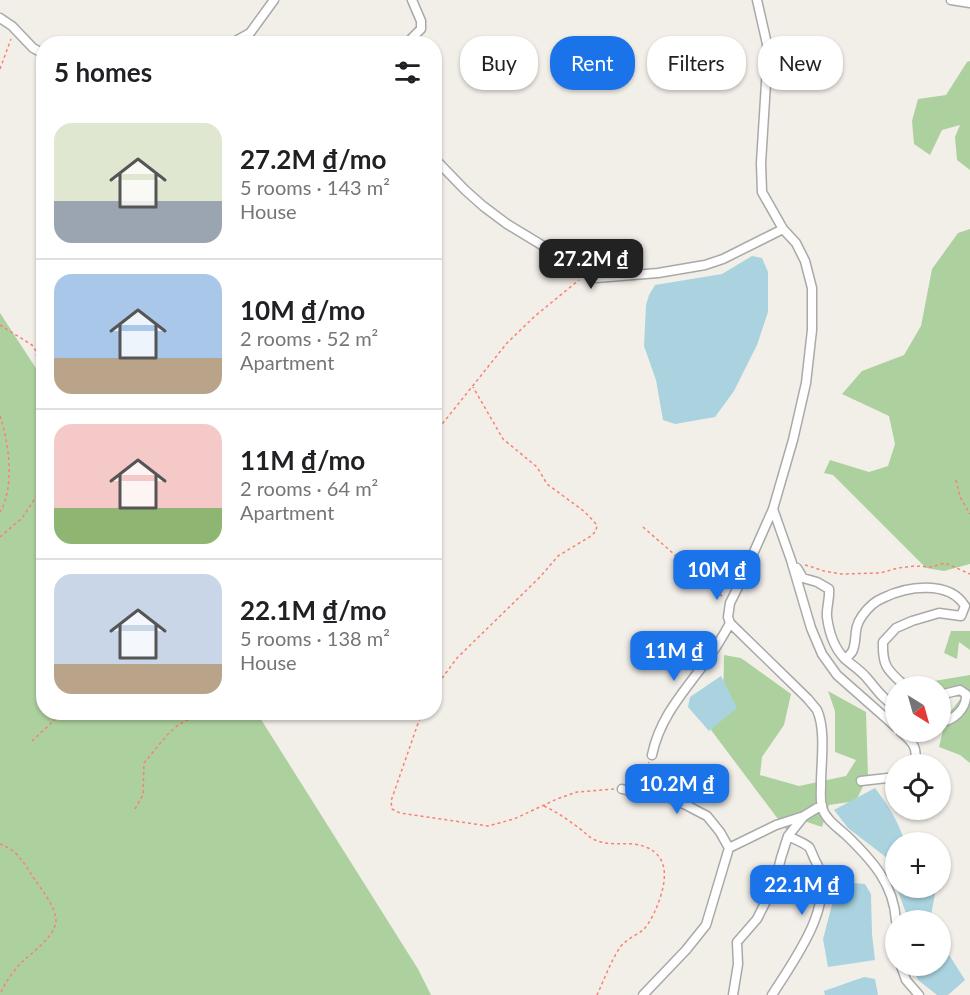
<!DOCTYPE html>
<meta charset="utf-8">
<style>
body{margin:0;font-family:Lato,sans-serif;background:#f2f2f2;color:#202124;height:100vh;display:flex;flex-direction:column;font-size:22px;white-space:nowrap}
*{box-sizing:border-box;margin:0}
p{font-size:20px;color:#757577}
.icon{flex:none;width:33px;height:33px;fill:none;stroke:currentColor;stroke-width:2;stroke-linecap:round;stroke-linejoin:round}
.map{position:relative;flex:1;overflow:hidden}
.side{position:absolute;left:36px;top:36px;width:406px;height:684px;display:flex;flex-direction:column;background:#fff;border-radius:24px;box-shadow:0 2px 4px #0004}
.side>*{flex:none}
.banner{position:absolute;left:460px;top:36px;width:418px;height:54px;display:flex;gap:12px}
.needle{width:39px;rotate:143deg}
.fabs{position:absolute;left:885px;top:676px;display:grid;gap:12px}
.fabs a{display:grid;place-items:center;width:66px;height:66px;border-radius:50%;background:#fff;box-shadow:0 2px 4px #0004;font-size:30px}
.price{position:absolute;translate:-50% -51px;padding:0 14px;border-radius:12px;background:#1a73e8;color:#fff;font-size:20px;line-height:39px;filter:drop-shadow(0 2px 3px #0008)}
.price::after{content:'';position:absolute;left:50%;top:36px;width:18px;height:14px;margin-left:-9px;background:inherit;clip-path:polygon(0 0,100% 0,50% 100%)}
.price.current{background:#222;color:#fff}
ul{padding:0;list-style:none}
li{display:flex;align-items:center;gap:18px;height:150px;padding:0 18px}
li+li{border-top:2px solid #e0e0e0}
li span{display:grid;place-items:center;flex:none;width:168px;height:120px;border-radius:18px;color:#555}
li>.icon{margin-inline-start:auto}
span .icon{width:72px;height:72px;fill:#fffc;stroke-width:1}
li b{font-size:26px}
h2{display:flex;justify-content:space-between;align-items:center;height:72px;padding:0 18px;font-size:26px}
.tag{padding:0 21px;border-radius:24px;background:#fff;box-shadow:0 2px 4px #0004;font-size:21px;line-height:54px}
.tag.current{background:#1a73e8;color:#fff}
.map>svg:first-child{display:block}
</style>
<div class="map">
<svg width="970" height="995" viewBox="0 0 970 995">
<rect width="100%" height="100%" fill="#f2efe9"/>
<path fill="#add19e" d="M 970,61 L 970,170 L 957,160 L 955,137 L 960,125 L 942,130 L 930,155 L 914,144 L 912,121 L 918,99 L 946,95 L 967,62 Z
M 970,229 L 970,564 L 944,571 L 926,568 L 833,475 L 824,473 L 830,460 L 869,472 L 888,466 L 895,444 L 889,416 L 842,394 L 862,371 L 904,355 L 921,326 L 932,269 L 958,233 Z
M 0,313 L 43,379 L 44,712 L 257,713 L 418,969 L 431,995 L 0,995 Z
M 951,631 L 970,631 L 970,650 L 959,642 L 957,659 L 944,653 Z
M 724,655 L 741,658 L 791,694 L 784,725 L 762,757 L 760,775 L 799,786 L 846,776 L 856,760 L 835,752 L 835,711 L 828,691 L 866,712 L 868,776 L 856,801 L 829,805 L 822,827 L 792,817 L 790,835 L 711,730 L 723,705 Z
M 970,675 L 970,763 L 960,755 L 939,747 L 946,717 L 962,697 L 941,696 L 940,687 L 929,687 L 928,682 Z"/>
<path fill="#aad3df" d="M 752,256 L 762,258 L 768,272 L 768,312 L 757,345 L 734,391 L 715,417 L 675,424 L 663,420 L 656,380 L 644,346 L 646,305 L 649,295 L 655,285 L 722,274 Z
M 721,676 L 737,708 L 709,731 L 688,707 L 690,697 Z
M 875,788 C 888,805 899,822 905,843 L 896,843 L 895,853 L 887,858 L 848,828 L 834,810 Z
M 841,882 L 865,884 L 871,894 L 872,934 L 875,960 L 828,967 L 823,939 L 832,905 L 833,892 Z
M 897,888 L 936,888 L 930,921 L 907,921 L 907,916 Z
M 941,946 L 944,947 L 965,980 L 948,995 L 937,995 L 918,980 L 912,966 L 940,966 Z
M 864,977 L 875,979 L 878,995 L 825,995 L 824,991 Z"/>
<g fill="none" stroke-linecap="round" stroke-linejoin="round">
<defs>
<path id="minor" d="M 757,0 L 767,44 L 767,67 L 761,163 L 762,192 L 783,229 L 796,243 L 805,261 L 812,288 L 812,330 L 806,383 L 793,440 L 773,509 L 741,581 L 730,603 L 728,617 L 730,623 L 808,699 C 811,703 815,707 817,710 C 826,730 821,762 821,784 C 821,792 820,800 822,807 C 825,819 837,827 846,835 C 872,860 894,884 896,921
M 951,0 L 970,3
M 0,18 L 12,26 L 33,48 L 44,54
M 230,44 L 250,33 L 274,0
M 406,44 L 421,29 L 421,21 L 412,0
M 435,159 L 465,190 L 483,206 L 507,224 L 596,278 L 658,273 L 705,265 L 723,259 L 783,229
M 773,509 L 791,560 L 811,628 L 822,654 L 837,675 L 896,727
M 797,568 L 803,578 L 817,582 L 829,589 C 830,599 826,608 827,617 C 829,632 834,648 845,659 C 852,665 860,670 866,677 C 875,687 883,700 896,707
M 846,659 C 847,658 851,653 852,652 C 858,641 852,630 862,616 C 867,609 875,601 883,598 C 907,586 949,580 965,606 L 961,616 L 939,613 L 912,621 L 896,628 L 883,642 C 882,668 889,671 906,687
M 940,695 L 960,690 L 966,694 C 967,708 954,721 940,722
M 901,732 C 913,742 919,749 914,765
M 652,755 C 661,711 692,684 716,647 C 721,639 726,631 730,623
M 861,781 L 896,777
M 622,789 L 641,794 L 668,797 L 684,804 L 707,816 L 720,832 L 729,848
M 901,966 L 906,980 L 919,995
M 643,995 L 686,950 L 706,925 L 729,848 L 776,825 L 804,816
M 733,995 L 738,964 L 737,942 L 757,919 L 771,891 L 776,878 L 781,858 L 788,836 L 804,816 L 822,805
M 772,995 C 794,960 839,901 815,860 C 813,856 811,850 809,847 C 804,843 794,839 788,836"/>
</defs>
<use href="#minor" stroke="#a9a9a9" stroke-width="11"/>
<path stroke="#fa8072" stroke-width="1.5" stroke-dasharray="3 3" stroke-linecap="butt" d="M 0,69 L 11,39
M 44,183 C 37,209 32,227 44,252
M 0,325 L 32,345 L 36,351 L 39,377 L 44,393
M 38,353 L 44,347
M 0,416 C 9,443 15,487 0,512
M 435,433 L 507,343 L 535,316 L 579,280
M 956,480 L 960,497 L 970,514
M 643,527 L 723,597
M 0,537 L 22,518 L 44,485
M 805,565 L 809,566 L 824,571 L 841,574 L 880,573 L 898,568 L 915,566 L 930,567 L 945,563 L 970,574
M 436,680 L 443,677 L 457,658 L 540,577 L 558,556 L 591,536 L 596,531 L 597,525 L 585,512 L 547,484 L 537,467 L 503,439 L 473,387
M 165,712 L 166,714
M 422,712 L 391,801 L 392,809 L 400,813 L 488,826 L 514,819 L 557,799 L 577,792 L 614,789
M 32,741 L 63,712
M 636,783 L 644,774 L 649,762
M 544,806 C 557,812 568,820 579,828 C 586,833 590,839 598,841 C 614,847 632,840 648,848 C 673,860 664,889 656,909 C 653,915 649,924 644,929 C 636,936 624,940 619,949 C 610,963 604,980 597,995
M 135,809 L 143,795 L 144,763 L 167,735 L 178,725 L 203,712
M 0,844 C 18,850 25,865 35,880 C 43,891 56,908 56,921 C 55,937 31,953 20,964 C 12,973 4,984 0,995"/>
<use href="#minor" stroke="#fff" stroke-width="8"/>
</g>
</svg>
<div class="fabs">
<a><svg class="needle" viewBox="-14 -14 28 28"><path d="M0-13l5 13h-10z" fill="#e53935"/><path d="M0 13l5-13h-10z" fill="#757577"/></svg></a>
<a><svg class="icon" aria-label="locate" viewBox="0 0 24 24"><circle cx="12" cy="12" r="6"/><path d="M12 2v4M12 18v4M2 12h4M18 12h4"/></svg></a>
<a>+</a>
<a>−</a>
</div>
<b class="price current" style="left:591px;top:290px">27.2M ₫</b>
<b class="price" style="left:717px;top:601px">10M ₫</b>
<b class="price" style="left:674px;top:682px">11M ₫</b>
<b class="price" style="left:677px;top:815px">10.2M ₫</b>
<b class="price" style="left:802px;top:916px">22.1M ₫</b>
<div class="banner">
<a class="tag">Buy</a>
<a class="tag current">Rent</a>
<a class="tag">Filters</a>
<a class="tag">New</a>
</div>
<section class="side">
<h2>5 homes<svg class="icon" aria-label="filters" viewBox="0 0 24 24"><path d="M4 7h16M4 17h16"/><circle cx="9" cy="7" r="2"/><circle cx="15" cy="17" r="2"/></svg></h2>
<ul>
<li><span style="background:linear-gradient(#dfe7d0 65%,#9aa5b1 0)"><svg class="icon" aria-label="home" viewBox="0 0 24 24"><path d="M3 11l9-7 9 7M6 9v11h12V9"/></svg></span><div><b>27.2M ₫/mo</b><p>5 rooms · 143 m²</p><p>House</p></div></li>
<li><span style="background:linear-gradient(#a9c7e8 70%,#b9a48a 0)"><svg class="icon" aria-label="home" viewBox="0 0 24 24"><path d="M3 11l9-7 9 7M6 9v11h12V9"/></svg></span><div><b>10M ₫/mo</b><p>2 rooms · 52 m²</p><p>Apartment</p></div></li>
<li><span style="background:linear-gradient(#f6c9c9 70%,#8fb573 0)"><svg class="icon" aria-label="home" viewBox="0 0 24 24"><path d="M3 11l9-7 9 7M6 9v11h12V9"/></svg></span><div><b>11M ₫/mo</b><p>2 rooms · 64 m²</p><p>Apartment</p></div></li>
<li><span style="background:linear-gradient(#c9d6e8 75%,#b9a48a 0)"><svg class="icon" aria-label="home" viewBox="0 0 24 24"><path d="M3 11l9-7 9 7M6 9v11h12V9"/></svg></span><div><b>22.1M ₫/mo</b><p>5 rooms · 138 m²</p><p>House</p></div></li>
</ul>
</section>
</div>
